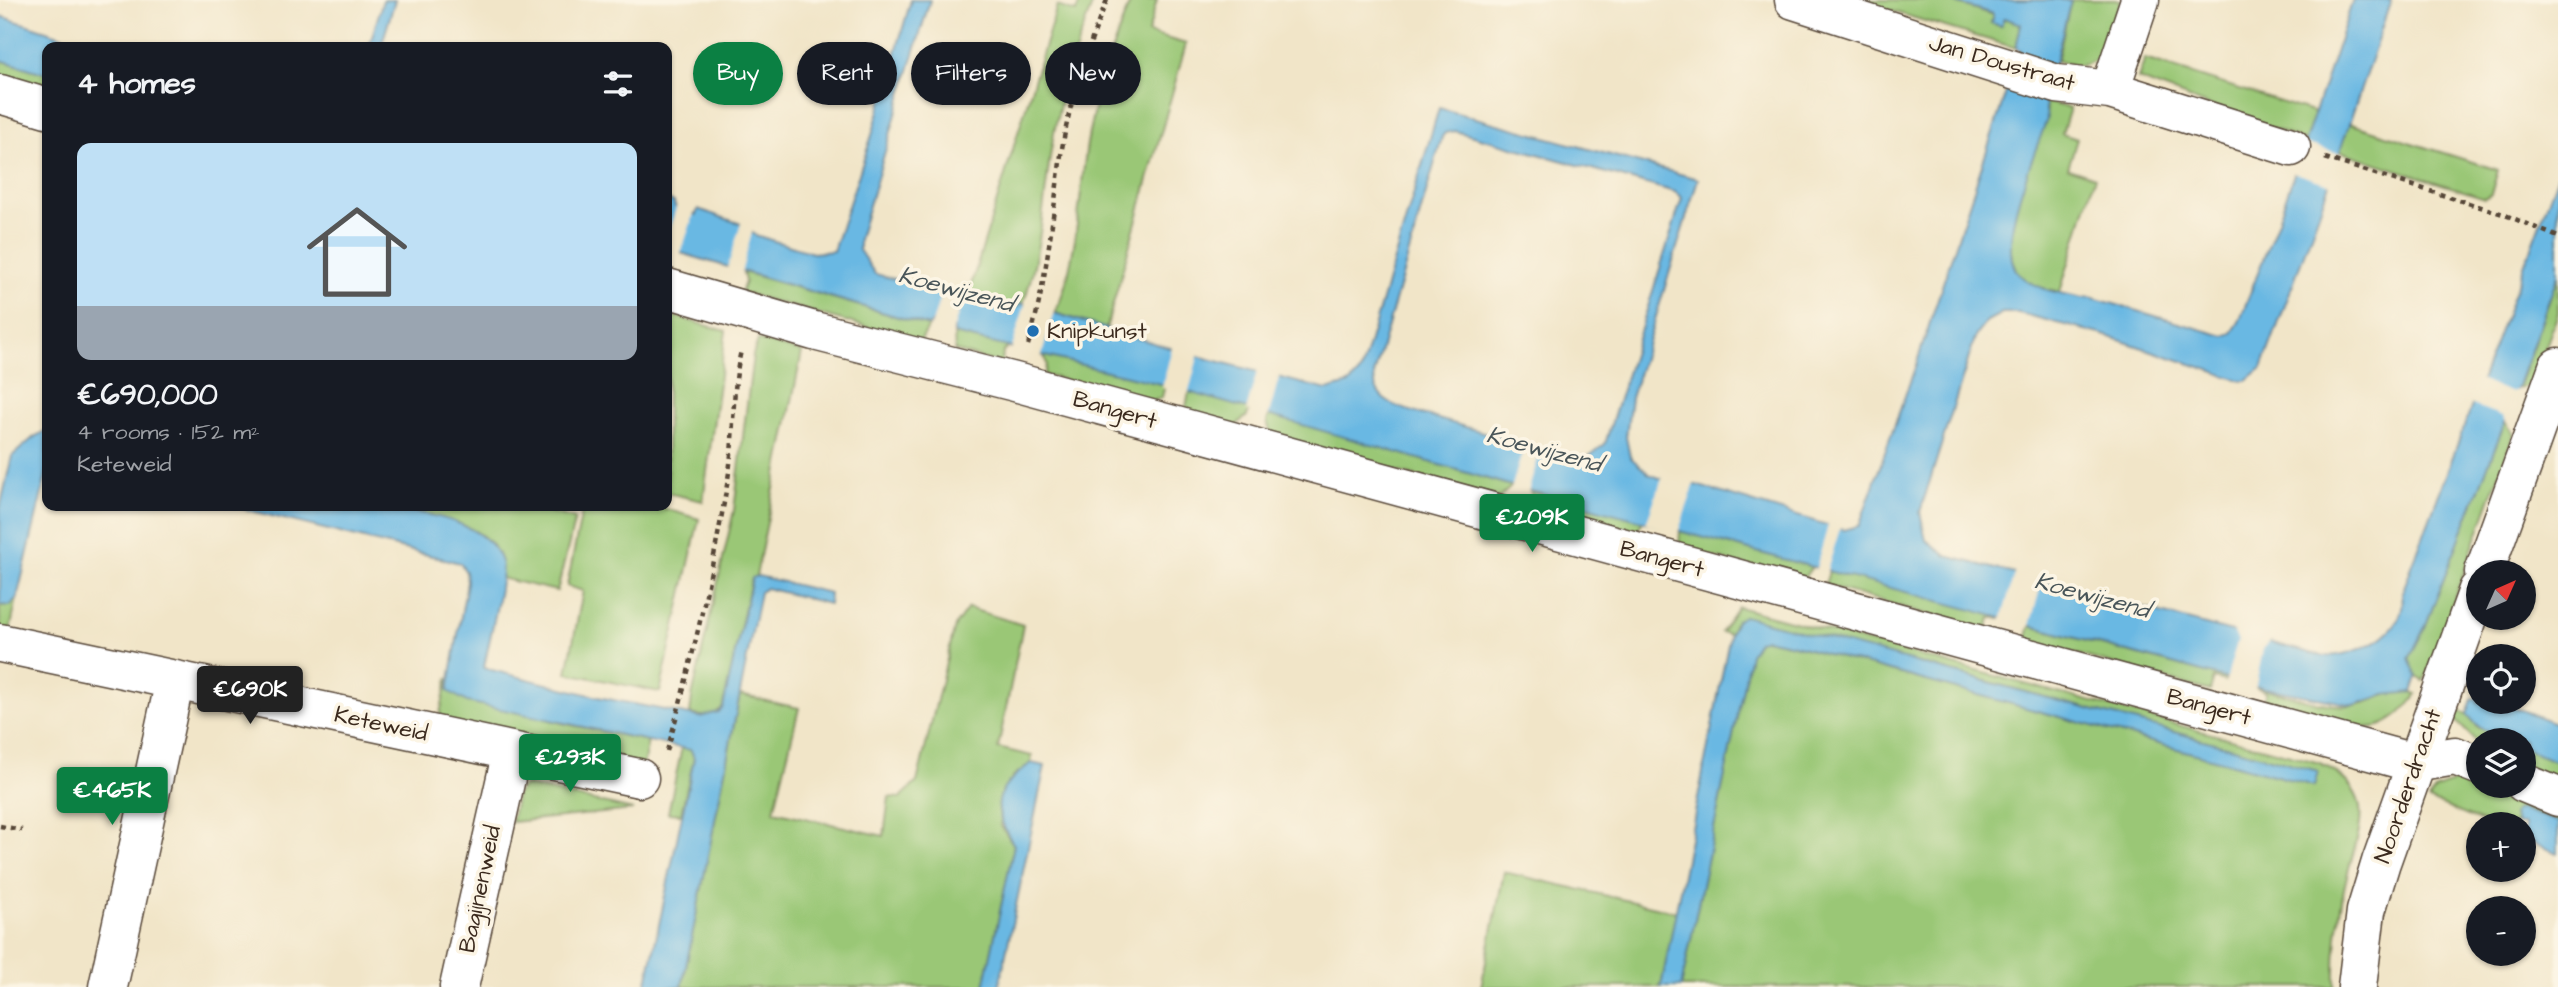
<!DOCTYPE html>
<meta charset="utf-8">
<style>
body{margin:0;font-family:"Architects Daughter",sans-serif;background:#20242c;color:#f1f3f6;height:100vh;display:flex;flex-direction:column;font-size:26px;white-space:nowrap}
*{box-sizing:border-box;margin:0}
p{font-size:23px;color:#9ea1a6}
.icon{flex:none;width:38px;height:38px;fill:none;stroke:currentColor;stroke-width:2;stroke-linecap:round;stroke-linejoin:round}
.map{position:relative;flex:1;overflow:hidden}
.drawer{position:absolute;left:42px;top:42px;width:630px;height:469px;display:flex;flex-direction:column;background:#171b24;border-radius:14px;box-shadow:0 2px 5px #0004}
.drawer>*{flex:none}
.top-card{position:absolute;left:693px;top:42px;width:665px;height:63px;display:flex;gap:14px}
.needle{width:46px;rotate:45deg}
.buttons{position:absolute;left:2466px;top:560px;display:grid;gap:14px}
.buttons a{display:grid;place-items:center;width:70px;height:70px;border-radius:50%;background:#171b24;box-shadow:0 2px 5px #0004;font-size:35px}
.price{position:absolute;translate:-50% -60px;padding:0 16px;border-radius:7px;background:#0b8043;color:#fff;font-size:23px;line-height:46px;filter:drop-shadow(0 2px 4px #0008)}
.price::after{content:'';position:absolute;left:50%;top:42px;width:21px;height:16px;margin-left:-10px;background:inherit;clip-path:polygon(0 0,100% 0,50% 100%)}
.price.active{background:#222;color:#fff}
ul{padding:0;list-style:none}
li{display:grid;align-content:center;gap:14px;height:371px;padding:0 35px}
li span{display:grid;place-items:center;height:217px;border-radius:14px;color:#555}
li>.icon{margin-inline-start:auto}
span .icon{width:126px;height:126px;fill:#fffc;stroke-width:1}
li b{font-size:30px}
h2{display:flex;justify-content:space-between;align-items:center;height:84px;padding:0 35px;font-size:30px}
.tag{padding:0 24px;border-radius:32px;background:#171b24;box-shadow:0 2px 5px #0004;font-size:24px;line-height:63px}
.tag.active{background:#0b8043;color:#fff}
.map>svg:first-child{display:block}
</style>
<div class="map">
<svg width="2558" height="987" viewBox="0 0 2558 987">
<rect width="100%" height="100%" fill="#fcf5e5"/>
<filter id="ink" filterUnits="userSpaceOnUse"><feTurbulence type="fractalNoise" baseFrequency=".0143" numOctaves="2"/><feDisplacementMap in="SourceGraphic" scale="14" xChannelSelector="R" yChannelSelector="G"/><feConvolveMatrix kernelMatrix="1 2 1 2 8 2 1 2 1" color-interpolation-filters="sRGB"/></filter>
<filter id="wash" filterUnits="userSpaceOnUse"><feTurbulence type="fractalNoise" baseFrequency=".00686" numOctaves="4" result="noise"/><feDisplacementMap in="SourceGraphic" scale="28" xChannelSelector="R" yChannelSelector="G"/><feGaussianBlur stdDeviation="1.57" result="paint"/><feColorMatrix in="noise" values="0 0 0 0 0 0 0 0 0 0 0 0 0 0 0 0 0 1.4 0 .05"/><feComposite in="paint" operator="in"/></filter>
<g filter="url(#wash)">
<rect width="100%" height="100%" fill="#f1e5c8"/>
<path fill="#9ac776" stroke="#6a784a" stroke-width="2" d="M 1081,0 L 1094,0 C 1075,48 1059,99 1051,150 C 1043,202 1041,254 1023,304 L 1016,308 L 968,295 L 1057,6 L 1076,12 Z
M 1131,0 L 1157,0 L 1148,33 L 1186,44 L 1106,329 L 1055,313 C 1077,266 1079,196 1087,144 C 1095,95 1112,46 1131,0 Z
M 1854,0 L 1947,0 L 1993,15 L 1991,23 L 2001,26 L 2004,18 L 2021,24 L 2016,48 Z
M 2071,0 L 2121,0 L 2102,56 C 2083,69 2077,66 2057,61 Z
M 2145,59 L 2315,113 L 2305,141 L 2138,79 Z
M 0,60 L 47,74 L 47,92 L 0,77 Z
M 2045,102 L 2070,108 L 2062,134 L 2077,139 L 2068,168 L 2095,177 L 2060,292 C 2046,289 2031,286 2020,276 C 1992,248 2036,144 2047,110 Z
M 2348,123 L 2498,170 L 2491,194 L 2485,198 L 2339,151 Z
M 743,272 L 929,326 L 920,342 L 741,292 L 745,282 Z
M 2558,275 L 2558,313 L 2532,385 L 2518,388 Z
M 670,315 L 726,331 L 703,501 L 667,493 L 667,329 Z
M 954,334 L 1009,347 L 1003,352 L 1002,364 L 955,351 Z
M 758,340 L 802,352 L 756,576 L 751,580 L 723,707 C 714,718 703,717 690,714 L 692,697 L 734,510 L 753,355 Z
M 1044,355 L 1165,385 L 1162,397 L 1154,401 L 1044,375 L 1047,365 Z
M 1189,391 L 1250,408 L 1247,416 L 1234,427 L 1188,414 L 1186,407 Z
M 1269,414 L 1512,486 L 1498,499 L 1272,437 L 1267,422 Z
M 2505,422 L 2514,434 L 2424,681 L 2417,677 L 2408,659 L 2425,627 Z
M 1530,489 L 1644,520 L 1633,536 L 1534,508 Z
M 384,506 L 531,506 L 575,519 L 557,591 L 500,578 C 511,522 422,515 384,506 Z
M 583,506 L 623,509 L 624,506 L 656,506 L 699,519 L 660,692 L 567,673 L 583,591 L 567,586 Z
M 1680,530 L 1812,567 L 1802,580 L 1679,548 Z
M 1829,571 L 2004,618 L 1990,618 L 1987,631 L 1825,585 Z
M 17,598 L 10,631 L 0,631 L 0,605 L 10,606 Z
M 1738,607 L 2320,763 C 2385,797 2355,833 2344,889 C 2338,920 2334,955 2335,987 L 1681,987 L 1750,654 L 1758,641 L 1765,639 L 1794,645 L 2314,786 L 2317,771 L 1919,663 L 1734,624 L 1730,634 L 1721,632 Z
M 968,608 L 1023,625 L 998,748 L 1032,756 L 1031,763 L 1012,777 L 1000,825 L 1014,845 L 984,987 L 682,987 L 740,695 L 799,708 L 774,811 L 884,836 L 889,797 L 900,798 L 917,782 L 955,626 Z
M 2030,626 L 2225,678 L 2225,681 L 2214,678 L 2210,691 L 2026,640 Z
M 448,678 L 448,691 L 561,723 L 648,741 L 643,767 L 438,722 Z
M 2254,686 C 2285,693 2322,708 2353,705 C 2373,704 2397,684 2417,694 C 2389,733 2370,732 2327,721 C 2306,716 2285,710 2263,704 L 2266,692 Z
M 2453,709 L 2467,714 L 2479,728 L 2506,740 L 2478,740 L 2478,743 L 2454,719 Z
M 682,747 L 691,750 L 694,758 L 681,814 L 668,813 Z
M 2524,748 L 2558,763 L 2558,781 L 2524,766 Z
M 2463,779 L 2478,781 L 2478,786 L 2494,786 L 2558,808 L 2558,822 L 2521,809 L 2513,815 L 2517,824 L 2487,824 L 2429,800 L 2436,789 Z
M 524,785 L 633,810 L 511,822 L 517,794 Z
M 1504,872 L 1677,912 L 1661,987 L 1481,987 Z"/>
<path fill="#69b8e3" stroke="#527180" stroke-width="2" fill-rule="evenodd" d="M 383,0 L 395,0 L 381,47 L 369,47 Z
M 911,0 L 930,0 L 859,239 L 859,250 L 875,274 L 941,291 L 943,297 L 959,302 L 968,295 L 1016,308 L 1021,303 L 1190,354 L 1327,390 L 1349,384 L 1361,371 L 1439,108 L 1698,179 L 1631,398 L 1626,437 L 1630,457 L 1649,474 L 1667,481 L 1696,485 L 1843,530 L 1859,526 L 1917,362 L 2020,50 L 2016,48 L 2021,24 L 2004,18 L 2001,26 L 1991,23 L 1993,14 L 1947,0 L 2071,0 L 2045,101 L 2047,119 C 2036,152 1990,252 2022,277 C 2039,291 2063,293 2083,298 L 2090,297 L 2224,336 L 2232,333 L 2239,322 L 2279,218 L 2353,0 L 2391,0 L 2319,213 L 2262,368 L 2247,380 L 2239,380 L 2104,335 L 2019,313 L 2002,313 L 1987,321 L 1976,335 L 1920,512 L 1926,540 L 1947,556 L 2322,656 C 2355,657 2409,635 2402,593 L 2558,175 L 2558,274 L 2505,422 L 2425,627 L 2409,659 L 2417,677 L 2412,692 L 2385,695 L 2354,705 L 2254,686 L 1512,486 L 1165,385 L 954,334 L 953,325 L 936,319 L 929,326 L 667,249 L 667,200 L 674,202 L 675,207 L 696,215 L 698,209 L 741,224 L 755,235 L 813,253 L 833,251 L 872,135 ZM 1455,131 L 1675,192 L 1682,198 L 1605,444 L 1588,457 L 1559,454 L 1407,410 C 1388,404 1374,397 1374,375 L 1442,137 L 1445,133 Z
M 0,16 L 96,47 L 47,47 L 47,74 L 0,60 Z
M 47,430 L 47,472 L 17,598 L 10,606 L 0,605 L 0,508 L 12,456 L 34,437 Z
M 232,506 C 294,506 478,491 501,562 C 506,576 487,648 484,668 L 598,697 L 700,717 L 719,712 L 723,707 L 752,578 L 758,576 L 830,593 L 829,604 L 766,588 L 760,592 L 682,987 L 646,987 L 694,758 L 691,750 L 467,702 L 448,691 L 467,582 L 466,572 L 460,563 Z
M 1744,616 L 2318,771 L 2314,786 L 1794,645 L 1766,639 L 1758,641 L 1750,654 L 1681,987 L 1661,987 L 1730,634 L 1736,621 Z
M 2478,698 L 2478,702 L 2501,702 L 2558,724 L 2558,763 L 2524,748 L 2524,740 C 2499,740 2482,733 2467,714 L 2472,699 Z
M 1031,763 L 1045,766 L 999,987 L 984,987 L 1014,845 C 989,806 994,790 1031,763 Z
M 2521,809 L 2558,822 L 2558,853 L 2534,844 L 2524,833 L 2524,824 L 2517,824 L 2513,815 L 2515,810 Z"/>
<path fill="#f1e5c8" d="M 2301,142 L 2342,154 L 2332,185 L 2291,172 Z
M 678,202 L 694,210 L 696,207 L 680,256 L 667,252 L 667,235 Z
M 742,220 L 753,229 L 741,273 L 727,269 Z
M 942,290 L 958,298 L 964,296 L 952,333 L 950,327 L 937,323 L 931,327 Z
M 1026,301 L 1055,310 L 1041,358 L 1011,351 Z
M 1173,343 L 1199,353 L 1188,395 L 1162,388 Z
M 1258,368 L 1280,374 L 1268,417 L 1246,411 Z
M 2479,380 L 2510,392 L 2521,389 L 2508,424 L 2502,416 L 2470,404 Z
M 1526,440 L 1542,445 L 1528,492 L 1511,489 Z
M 1663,476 L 1695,483 L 1678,533 L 1646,523 Z
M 1829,522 L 1841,525 L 1826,574 L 1815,571 Z
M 2015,571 L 2043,578 L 2029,629 L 2001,621 Z
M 2231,628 L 2272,639 L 2263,649 L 2255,690 L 2225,682 L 2238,640 Z"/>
</g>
<g filter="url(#ink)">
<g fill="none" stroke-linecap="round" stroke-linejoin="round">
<defs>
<path id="minor" d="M 1794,0 L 2057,84 L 2110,90 L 2291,147
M 2110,90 L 2140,0
M 0,94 L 47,108
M 667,288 L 814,331 L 1015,382 L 2414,763 L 2455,756 L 2478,765
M 0,643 L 639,778
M 2524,783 L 2558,797
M 108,987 L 175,680
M 459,987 L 512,751"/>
<path id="tertiary" d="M 2484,572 L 2558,367
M 2357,987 L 2366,911 L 2381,862 L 2478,590"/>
</defs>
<use href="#minor" stroke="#564638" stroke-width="41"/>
<use href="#tertiary" stroke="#564638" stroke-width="41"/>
<path stroke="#564638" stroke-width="4.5" stroke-dasharray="5 5" stroke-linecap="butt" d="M 2325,158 L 2503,214 L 2558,237
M 1028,345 C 1047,282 1052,219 1061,155 C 1069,102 1087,49 1107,0
M 667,751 C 692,662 713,570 728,479 C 735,436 731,392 741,351
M 0,826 L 22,830"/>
<use href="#minor" stroke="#fff" stroke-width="38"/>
<use href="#tertiary" stroke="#fff" stroke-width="38"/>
</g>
</g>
<circle fill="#1f6fb2" stroke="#fcf5e5" stroke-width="2.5" cx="1033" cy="331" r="7"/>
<g text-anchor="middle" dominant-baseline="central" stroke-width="7" stroke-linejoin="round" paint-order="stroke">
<g font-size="23" fill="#3b2a1e" stroke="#fcf5e5">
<text transform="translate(2002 63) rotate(16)">Jan Doustraat</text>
<text transform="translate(1115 410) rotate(16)">Bangert</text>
<text transform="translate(1662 559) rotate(15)">Bangert</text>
<text transform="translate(2209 707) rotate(15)">Bangert</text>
<text transform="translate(381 724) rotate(12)">Keteweid</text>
<text transform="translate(2408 786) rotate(-71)">Noorderdracht</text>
<text transform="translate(480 889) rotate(-78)">Bagijnenweid</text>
</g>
<g font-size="23" fill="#3b2a1e" stroke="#fcf5e5" text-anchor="start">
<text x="1047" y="331">Knipkunst</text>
</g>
<g font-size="24" font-style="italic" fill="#495559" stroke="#fcf5e5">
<text transform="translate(956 290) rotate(15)">Koewijzend</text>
<text transform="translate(1544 450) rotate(15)">Koewijzend</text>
<text transform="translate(2092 596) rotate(15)">Koewijzend</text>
</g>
</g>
</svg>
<div class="buttons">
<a><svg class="needle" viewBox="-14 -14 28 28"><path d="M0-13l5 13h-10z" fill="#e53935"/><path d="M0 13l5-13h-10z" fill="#9ea1a6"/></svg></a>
<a><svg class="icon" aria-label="locate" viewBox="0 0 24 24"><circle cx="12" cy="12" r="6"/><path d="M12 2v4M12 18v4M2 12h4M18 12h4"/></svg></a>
<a><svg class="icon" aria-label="layers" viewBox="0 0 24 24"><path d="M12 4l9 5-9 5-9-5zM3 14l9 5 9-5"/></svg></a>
<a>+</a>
<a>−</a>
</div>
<b class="price" style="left:1532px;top:554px">€209K</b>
<b class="price active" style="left:250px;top:726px">€690K</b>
<b class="price" style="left:570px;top:794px">€293K</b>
<b class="price" style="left:112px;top:827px">€465K</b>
<div class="top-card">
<a class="tag active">Buy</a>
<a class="tag">Rent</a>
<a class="tag">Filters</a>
<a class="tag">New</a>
</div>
<section class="drawer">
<h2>4 homes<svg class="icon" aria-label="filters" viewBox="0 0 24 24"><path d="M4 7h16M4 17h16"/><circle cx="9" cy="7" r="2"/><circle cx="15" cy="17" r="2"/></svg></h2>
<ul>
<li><span style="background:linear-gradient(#bfe0f5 75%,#9aa5b1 0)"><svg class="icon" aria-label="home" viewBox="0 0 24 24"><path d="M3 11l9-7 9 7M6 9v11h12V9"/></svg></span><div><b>€690,000</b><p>4 rooms · 152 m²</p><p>Keteweid</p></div></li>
</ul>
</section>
</div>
